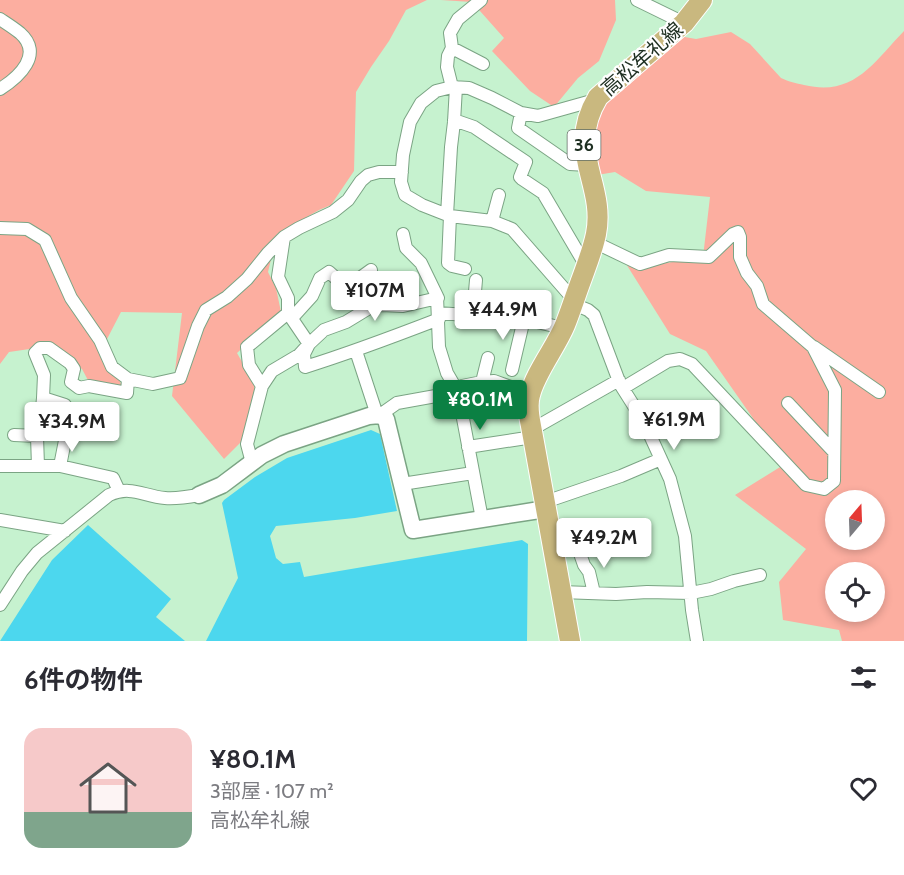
<!DOCTYPE html>
<html lang="ja">
<meta charset="utf-8">
<style>
body{margin:0;font-family:Cabin,"Noto Sans JP",sans-serif;background:#f7f7f7;color:#2b2b33;height:100vh;display:flex;flex-direction:column;font-size:22px;white-space:nowrap}
*{box-sizing:border-box;margin:0}
p{font-size:20px;color:#7c7c81}
.icon{flex:none;width:33px;height:33px;fill:none;stroke:currentColor;stroke-width:2;stroke-linecap:round;stroke-linejoin:round}
.map{position:relative;height:641px;overflow:hidden}
.side{display:flex;flex-direction:column;background:#fff;flex:1}
.side>*{flex:none}
.needle{width:39px;rotate:19deg}
.controls{position:absolute;left:825px;top:490px;display:grid;gap:12px}
.controls a{display:grid;place-items:center;width:60px;height:60px;border-radius:50%;background:#fff;box-shadow:0 3px 9px #0003;font-size:30px}
.price{position:absolute;translate:-50% -51px;padding:0 14px;border-radius:6px;background:#fff;color:#222;font-size:20px;line-height:39px;filter:drop-shadow(0 2px 3px #0008)}
.price::after{content:'';position:absolute;left:50%;top:36px;width:18px;height:14px;margin-left:-9px;background:inherit;clip-path:polygon(0 0,100% 0,50% 100%)}
.price.on{background:#0b8043;color:#fff}
ul{padding:0;list-style:none}
li{display:flex;align-items:center;gap:18px;height:150px;padding:0 24px}
li span{display:grid;place-items:center;flex:none;width:168px;height:120px;border-radius:18px;color:#555}
li>.icon{margin-inline-start:auto}
span .icon{width:72px;height:72px;fill:#fffc;stroke-width:1}
li b{font-size:26px}
h2{display:flex;justify-content:space-between;align-items:center;height:72px;padding:0 24px;font-size:26px}
.map>svg:first-child{display:block}
</style>
<div class="map">
<svg width="904" height="641" viewBox="0 0 904 641">
<rect width="100%" height="100%" fill="#c6f2cf"/>
<path fill="#fcaea0" fill-rule="evenodd" d="M 0,0 L 427,0 L 406,10 L 389,41 L 371,67 L 356,92 L 354,171 L 331,205 L 319,210 L 277,234 L 268,272 L 276,288 L 281,312 L 237,353 L 255,385 L 247,436 L 224,459 L 172,396 L 182,313 L 121,312 L 106,341 L 123,390 L 90,384 L 82,369 L 50,346 L 9,352 L 0,364 Z
M 441,0 L 615,0 L 616,20 L 599,61 L 578,78 L 554,107 L 530,91 L 492,51 L 504,38 L 472,2 Z
M 904,31 L 904,641 L 842,641 L 839,630 L 783,620 L 779,582 L 806,549 L 735,495 L 785,464 L 706,351 L 670,334 L 623,259 L 642,267 L 703,257 L 710,197 L 646,191 L 615,172 L 597,175 L 589,139 L 593,115 L 679,36 L 696,39 L 731,32 L 750,44 L 781,78 C 789,82 796,83 804,85 C 854,97 873,63 904,31 ZM 836,501 L 874,501 L 874,540 L 836,540 ZM 836,573 L 874,573 L 874,612 L 836,612 Z"/>
<path fill="#4cd7ee" d="M 371,430 L 380,434 L 397,511 L 355,518 L 276,526 L 270,536 L 276,558 L 283,564 L 300,562 L 304,577 L 522,540 L 528,544 L 527,641 L 206,641 L 238,578 L 222,503 L 224,500 L 255,477 L 287,458 Z
M 88,525 L 171,599 L 156,617 L 185,641 L 0,641 L 52,560 Z"/>
<g fill="none" stroke-linecap="round" stroke-linejoin="round">
<defs>
<path id="street" d="M 637,0 L 684,23
M 0,19 C 6,23 14,28 20,33 C 44,54 19,77 0,89
M 452,48 L 483,64
M 452,87 L 447,67 L 448,56 L 452,48 L 450,33 L 458,19 L 481,0
M 521,113 L 518,128 L 570,164 L 587,165
M 454,120 L 474,127 L 526,162 L 520,177 L 522,179 L 543,193 L 586,266
M 447,215 L 451,147 L 454,122 L 456,87
M 450,216 L 448,263 L 452,266 L 465,269
M 492,221 L 499,195
M 0,228 L 27,229 L 45,240 L 71,298 L 100,340 L 112,367 L 128,379
M 594,242 L 640,264 L 669,255 L 709,257 L 733,234 L 738,232 L 740,237 L 740,257 L 747,273 L 757,286 L 763,304 L 813,347 L 835,390 L 834,481 L 824,489 L 806,485 L 692,364 L 680,359 L 668,361 L 623,388
M 346,288 L 371,270
M 574,300 L 512,229 L 492,221 L 450,216 L 422,205 L 405,195 L 401,182 L 403,155 L 410,122 L 421,103 L 436,91 L 452,87 L 469,88 L 492,98 L 521,113 L 538,116 L 588,102 L 594,104
M 573,304 L 588,310 L 594,315 L 620,384 L 644,422 L 670,479 L 685,536 L 692,610 L 697,641
M 288,313 L 309,344 L 304,354 L 305,367 C 350,353 395,336 439,319
M 438,313 L 524,319 L 563,328
M 473,315 L 476,280
M 292,318 L 312,296 L 320,278 L 329,272 L 369,308
M 814,347 L 879,392
M 356,351 L 377,415
M 512,370 L 524,319
M 482,382 L 494,381 L 530,394
M 262,386 L 272,371 L 299,355 L 309,344 L 324,330 L 346,322 L 369,308 L 382,305 L 403,306 L 438,298
M 43,398 L 44,375 L 35,353 L 40,348 L 49,348 L 70,363 L 74,369 L 71,382 L 79,388 L 89,386 L 127,393 L 128,379 L 153,384 L 180,378 L 198,326 L 206,310 L 227,297 L 247,279 L 268,253 L 284,237 L 299,228 L 333,212 L 348,200 L 361,181 L 368,175 L 379,172 L 402,172
M 788,403 L 834,452
M 380,415 L 397,403 L 458,392 L 447,373 L 439,347 L 437,296 L 421,263 L 406,248 L 403,234
M 531,430 L 619,380
M 14,435 L 37,436
M 468,447 L 533,437
M 252,463 L 247,444 L 262,386 L 249,365 L 247,347 L 288,313 L 288,298 L 278,277 L 284,237
M 0,466 L 60,466 L 113,478 L 119,491
M 38,466 L 37,436 L 40,428 L 43,398 L 65,405 L 70,415 L 60,466
M 402,484 L 473,473
M 545,502 L 621,476 L 661,459
M 482,519 L 458,392 L 462,386 L 482,382 L 488,358
M 0,520 L 65,531
M 584,525 L 589,542
M 561,592 L 616,594 L 647,592 L 691,593 L 711,589 L 734,581 L 760,575
M 594,593 L 589,572 L 584,565 L 577,545 L 598,540
M 0,605 L 22,571 L 37,553 L 109,495 C 131,485 143,496 165,498 C 177,499 188,497 199,495"/>
<path id="secondary" d="M 199,495 L 222,485 L 262,455 L 284,444 L 369,416 L 380,415 L 386,419 L 413,530 L 546,509"/>
<path id="primary" d="M 570,641 L 531,426 C 529,416 527,405 530,395 C 535,373 556,347 565,325 C 571,310 576,294 582,278 C 587,264 593,249 596,234 C 606,183 565,152 598,97 L 684,23 L 702,0"/>
</defs>
<use href="#street" stroke="#7ba484" stroke-width="14"/>
<use href="#secondary" stroke="#7ba484" stroke-width="19"/>
<use href="#primary" stroke="#fff" stroke-width="22"/>
<use href="#street" stroke="#fff" stroke-width="12"/>
<use href="#secondary" stroke="#fff" stroke-width="16"/>
<use href="#primary" stroke="#c9b87f" stroke-width="20"/>
</g>
<g text-anchor="middle" dominant-baseline="central" stroke-width="4.5" stroke-linejoin="round" paint-order="stroke">
<rect fill="#fff" stroke="#626d64" stroke-width="1.5" x="567.5" y="130" width="33" height="30" rx="4.5"/>
<g font-size="18" font-weight="bold" fill="#1e2f21">
<text x="584" y="145">36</text>
</g>
<g font-size="20" fill="#1e2f21" stroke="#fff">
<text transform="translate(642 59) rotate(-41)">高松牟礼線</text>
</g>
</g>
</svg>
<div class="controls">
<a><svg class="needle" viewBox="-14 -14 28 28"><path d="M0-13l5 13h-10z" fill="#e53935"/><path d="M0 13l5-13h-10z" fill="#7c7c81"/></svg></a>
<a><svg class="icon" aria-label="locate" viewBox="0 0 24 24"><circle cx="12" cy="12" r="6"/><path d="M12 2v4M12 18v4M2 12h4M18 12h4"/></svg></a>
</div>
<b class="price" style="left:375px;top:322px">¥107M</b>
<b class="price" style="left:503px;top:341px">¥44.9M</b>
<b class="price on" style="left:480px;top:431px">¥80.1M</b>
<b class="price" style="left:674px;top:451px">¥61.9M</b>
<b class="price" style="left:72px;top:453px">¥34.9M</b>
<b class="price" style="left:604px;top:569px">¥49.2M</b>
</div>
<section class="side">
<h2>6件の物件<svg class="icon" aria-label="filters" viewBox="0 0 24 24"><path d="M4 7h16M4 17h16"/><circle cx="9" cy="7" r="2"/><circle cx="15" cy="17" r="2"/></svg></h2>
<ul>
<li><span style="background:linear-gradient(#f6c9c9 70%,#7fa58c 0)"><svg class="icon" aria-label="home" viewBox="0 0 24 24"><path d="M3 11l9-7 9 7M6 9v11h12V9"/></svg></span><div><b>¥80.1M</b><p>3部屋 · 107 m²</p><p>高松牟礼線</p></div><svg class="icon" aria-label="heart" viewBox="0 0 24 24"><path d="M12 20l-8-8c-3-5 5-10 8-4 3-6 11-1 8 4z"/></svg></li>
</ul>
</section>
